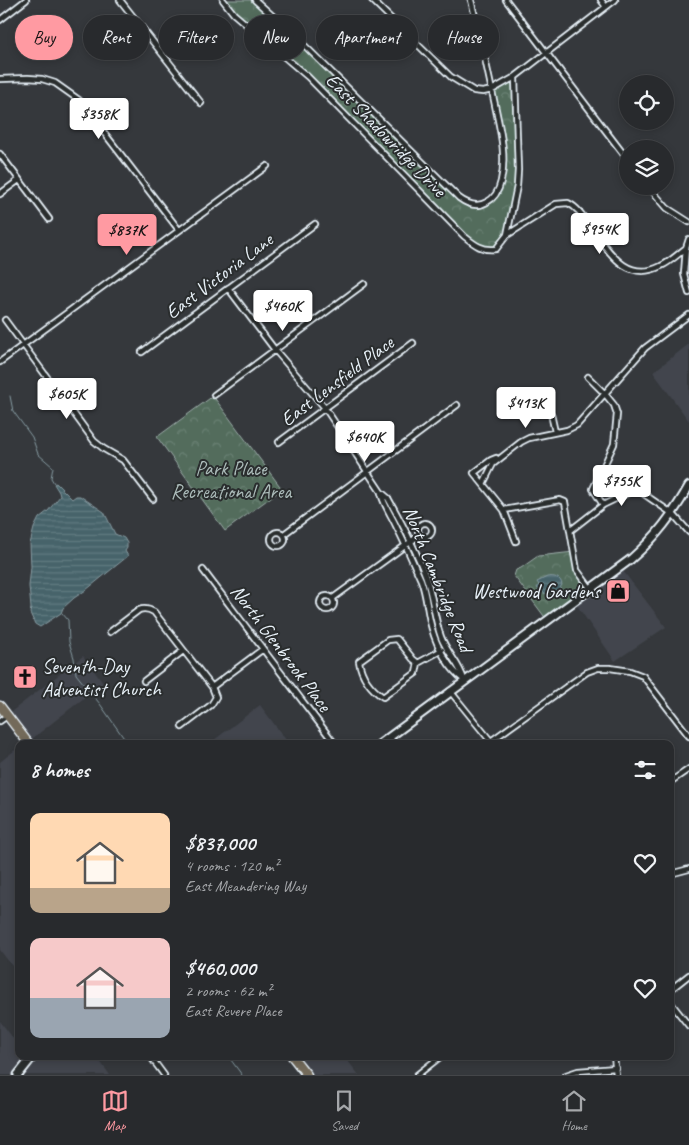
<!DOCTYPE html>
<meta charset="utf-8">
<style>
body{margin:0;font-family:Caveat,sans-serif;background:#343639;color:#f1f3f6;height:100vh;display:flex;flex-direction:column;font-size:19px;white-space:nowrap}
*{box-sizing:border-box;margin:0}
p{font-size:16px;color:#a5a7aa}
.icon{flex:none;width:28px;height:28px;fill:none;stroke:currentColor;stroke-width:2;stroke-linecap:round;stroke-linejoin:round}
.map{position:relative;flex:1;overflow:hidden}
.sheet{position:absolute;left:15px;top:740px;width:659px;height:320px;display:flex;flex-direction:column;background:#282a2d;border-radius:10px;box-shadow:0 2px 8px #0003,0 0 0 1px #444649}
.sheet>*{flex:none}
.hud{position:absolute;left:15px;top:15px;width:660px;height:45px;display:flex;gap:10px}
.buttons{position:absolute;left:619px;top:75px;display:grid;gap:10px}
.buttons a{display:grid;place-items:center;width:55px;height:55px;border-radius:50%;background:#282a2d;box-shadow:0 2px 8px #0003,0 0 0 1px #444649;font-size:25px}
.price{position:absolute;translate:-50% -42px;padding:0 11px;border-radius:5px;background:#fff;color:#222;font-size:16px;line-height:32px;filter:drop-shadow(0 1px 2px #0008)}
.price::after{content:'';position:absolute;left:50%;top:30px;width:15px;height:11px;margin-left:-8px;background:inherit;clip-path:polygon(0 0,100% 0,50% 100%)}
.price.on{background:#ff9aa2;color:#111}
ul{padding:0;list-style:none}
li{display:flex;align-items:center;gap:15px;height:125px;padding:0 15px}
li span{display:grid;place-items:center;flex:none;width:140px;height:100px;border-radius:10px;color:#555}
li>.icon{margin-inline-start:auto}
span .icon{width:60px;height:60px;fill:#fffc;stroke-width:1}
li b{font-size:21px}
h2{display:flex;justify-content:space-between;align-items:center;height:60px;padding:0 15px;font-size:21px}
.tag{padding:0 18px;border-radius:22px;background:#282a2d;box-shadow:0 2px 8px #0003,0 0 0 1px #444649;font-size:18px;line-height:45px}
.tag.on{background:#ff9aa2;color:#111}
.dock{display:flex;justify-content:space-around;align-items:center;height:70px;border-top:1px solid #444649;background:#282a2d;font-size:14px;color:#a5a7aa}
.dock a{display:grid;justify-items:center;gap:2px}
.dock .on{color:#ff9aa2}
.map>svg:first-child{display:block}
</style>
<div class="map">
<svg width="689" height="1075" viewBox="0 0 689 1075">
<defs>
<pattern id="park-crowns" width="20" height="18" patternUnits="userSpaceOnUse" patternTransform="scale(1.25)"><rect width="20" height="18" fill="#526c5c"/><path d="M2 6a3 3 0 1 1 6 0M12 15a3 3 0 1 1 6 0" fill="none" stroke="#6b8174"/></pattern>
<pattern id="water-rules" width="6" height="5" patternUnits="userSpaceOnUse" patternTransform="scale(1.25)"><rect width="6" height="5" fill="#47646b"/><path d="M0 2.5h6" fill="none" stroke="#627b81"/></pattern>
</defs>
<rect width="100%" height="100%" fill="#35383c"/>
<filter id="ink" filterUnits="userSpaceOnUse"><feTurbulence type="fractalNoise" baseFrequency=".02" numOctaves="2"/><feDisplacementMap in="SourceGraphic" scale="10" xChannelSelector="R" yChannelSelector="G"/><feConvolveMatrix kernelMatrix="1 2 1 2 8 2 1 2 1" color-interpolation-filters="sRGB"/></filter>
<g filter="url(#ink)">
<path fill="#42454d" d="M 689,344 L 689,421 L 653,372 Z
M 620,567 L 666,627 L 615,661 L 574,601 Z
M 83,656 L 103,683 L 28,742 L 29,744 L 24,744 L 27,741 L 7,715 Z
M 260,705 L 289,744 L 209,744 Z
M 19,747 L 19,975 L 0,950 L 0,762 Z
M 0,1021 L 19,1046 L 19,1056 L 27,1056 L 30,1060 L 33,1056 L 96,1056 L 110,1075 L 0,1075 Z
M 292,1056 L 344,1056 L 359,1075 L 307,1075 Z"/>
<path fill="url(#park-crowns)" stroke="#9daeaa" d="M 223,0 L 255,0 L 459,198 L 476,205 L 492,199 L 501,182 L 503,145 L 492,90 L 515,77 L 518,170 L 507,235 L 496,249 L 487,250 L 472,243 L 308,77 L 234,14 Z
M 213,396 L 282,489 L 225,531 L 157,437 Z
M 574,552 L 577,570 L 591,589 L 547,620 L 514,576 L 516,570 L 521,568 L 538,556 Z"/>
<path fill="url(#water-rules)" stroke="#879ca3" d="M 56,483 L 72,499 L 76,496 L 80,496 L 104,512 L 115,534 L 124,538 L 127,543 L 127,548 L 125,551 L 128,556 L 86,590 L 74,598 L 63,608 L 61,613 L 40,627 L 35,624 L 30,613 L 31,608 L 29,586 L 31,567 L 30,544 L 34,528 L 39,518 L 48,511 L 60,496 L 59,492 L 54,484 Z
M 547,577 C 554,576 561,577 562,585 L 557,592 L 551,594 L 548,592 L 545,594 L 537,588 L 539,585 L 537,582 Z"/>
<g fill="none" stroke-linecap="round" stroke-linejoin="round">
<path stroke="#879ca3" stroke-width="1" d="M 10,396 L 13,411 L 32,437 L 38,454 L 53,467 L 51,478 L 54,483
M 62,613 L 68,620 L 69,642 L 74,658 L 76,674 L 100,704 L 128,744
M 228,1056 L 242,1075"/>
<defs>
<path id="minor" d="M 120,0 L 201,103
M 223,0 L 234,14 L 308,77 L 464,236 C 474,244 482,251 496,249 L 507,235 L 517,186 L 518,170 L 515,77
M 255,0 L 298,39 L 459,198 C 467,204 477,208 487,202 C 495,198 499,190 501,181 C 507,155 500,130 495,105 C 488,70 480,35 471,0
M 372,0 L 451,77 L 474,91 L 483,92 L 492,90 L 515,77 L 615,0
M 506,0 L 628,160
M 601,0 L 606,7
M 0,20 L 26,0
M 0,79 L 28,78 L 42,79 L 55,83 L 79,100 L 179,230
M 0,154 L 49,219
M 648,186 L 667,208 L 689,222
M 0,194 L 19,180
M 507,235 L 556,204 L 568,203 C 577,207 583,216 589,225 C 608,249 625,284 661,266 C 670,262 678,254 686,248 L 684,274 L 689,293
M 686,248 L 689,239
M 228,288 L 275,350 L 325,408 L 381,492 L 388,498 C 402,523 416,550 426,577 C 433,597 434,618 441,637 C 447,653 460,664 464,680
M 5,320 L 94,441 L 104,449 L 123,460 L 153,499
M 142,352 L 315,224
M 0,362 L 267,166
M 588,377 L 605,394 L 614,405 L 617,414 L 614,444 L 593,489 L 603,505
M 214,395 L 364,284
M 539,400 L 551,414 L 555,432
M 279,442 L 413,343
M 496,458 L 491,460 L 474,473 L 504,510 L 516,541
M 483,484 L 493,464 L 521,442 L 529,438 L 567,430 L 577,425 L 645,348 L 689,315
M 381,493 C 384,506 392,516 397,528 C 406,545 413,563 421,580 C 427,596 427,613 432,629 C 437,647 449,669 464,680
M 504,510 L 560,500 L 565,502 L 577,570 L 591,589
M418 530a7 7 0 1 1 14 0a7 7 0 1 1-14 0Z
M 571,530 L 603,505 L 634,490 L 638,490 L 673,514 L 689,532
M271 539a7 7 0 1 1 14 0a7 7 0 1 1-14 0Z
M 284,534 L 457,405
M 203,570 L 335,744
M320 603a7 7 0 1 1 14 0a7 7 0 1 1-14 0Z
M 333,598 L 420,535
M 110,632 L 139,610 C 144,608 149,609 154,612 L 212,687 L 216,697 L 211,705 L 182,727
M 397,639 L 413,659 L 418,663 L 416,673 L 383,697 C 371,689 361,676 359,661 L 388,640 Z
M 418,663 L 442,650
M 144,681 L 183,651
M 212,687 L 263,649
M 450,691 L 493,744
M 0,721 L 7,716
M 389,737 L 395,744
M 491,741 L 587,672 L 598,668 L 610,668 L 630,671 L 643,676 L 689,736
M 670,782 L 689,769
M 670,874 L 689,869
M 670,990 L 689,975
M 670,1002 L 689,1026
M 150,1056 L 164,1075
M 614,1056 L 616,1075
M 417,1075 L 441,1056
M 566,1075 L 578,1071 L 616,1068"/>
<path id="secondary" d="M 380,744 L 631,559 C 657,536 672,516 689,486
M 18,1075 L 33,1056"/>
<path id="primary" d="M 0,706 L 29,744
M 292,1056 L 307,1075"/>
</defs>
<use href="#minor" stroke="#e8f1f8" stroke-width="8"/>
<use href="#secondary" stroke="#e8f1f8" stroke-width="11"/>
<use href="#primary" stroke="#e8f1f8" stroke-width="11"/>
<use href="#minor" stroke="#2a2d2e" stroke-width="4.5"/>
<use href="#secondary" stroke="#2a2d2e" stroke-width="7"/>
<use href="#primary" stroke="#736b5a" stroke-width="8"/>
</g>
</g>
<defs>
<symbol id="shop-square" viewBox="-11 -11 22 22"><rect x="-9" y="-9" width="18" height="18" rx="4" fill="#ff9aa2" stroke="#2a2d2e"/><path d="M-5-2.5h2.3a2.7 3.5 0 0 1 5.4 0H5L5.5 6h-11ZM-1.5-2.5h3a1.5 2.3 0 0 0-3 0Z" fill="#111"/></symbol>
<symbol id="church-square" viewBox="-11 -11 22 22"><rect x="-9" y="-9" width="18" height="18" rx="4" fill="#ff9aa2" stroke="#2a2d2e"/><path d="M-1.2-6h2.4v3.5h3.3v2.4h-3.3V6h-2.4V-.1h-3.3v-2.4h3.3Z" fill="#111"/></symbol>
</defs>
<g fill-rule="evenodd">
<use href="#shop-square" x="604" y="577" width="28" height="28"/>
<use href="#church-square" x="11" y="663" width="28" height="28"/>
</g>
<g text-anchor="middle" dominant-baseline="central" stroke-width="4" stroke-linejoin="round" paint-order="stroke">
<g font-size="20" fill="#e8f1f8" stroke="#2a2d2e">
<text transform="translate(386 135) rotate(46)">East Shadowridge Drive</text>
<text transform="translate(219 276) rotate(-37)">East Victoria Lane</text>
<text transform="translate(337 381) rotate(-37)">East Lensfield Place</text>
<text transform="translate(438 579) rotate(68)">North Cambridge Road</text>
<text transform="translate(281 648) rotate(53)">North Glenbrook Place</text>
</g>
<g font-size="20" fill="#acbcba" stroke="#2a2d2e">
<text x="231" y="468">Park Place<tspan x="231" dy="23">Recreational Area</tspan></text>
</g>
<g font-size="20" fill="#e8f1f8" stroke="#2a2d2e" text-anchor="end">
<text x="600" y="591">Westwood Gardens</text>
<text x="42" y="666" text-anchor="start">Seventh-Day<tspan x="42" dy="23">Adventist Church</tspan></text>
</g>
</g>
</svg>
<div class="buttons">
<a><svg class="icon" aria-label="locate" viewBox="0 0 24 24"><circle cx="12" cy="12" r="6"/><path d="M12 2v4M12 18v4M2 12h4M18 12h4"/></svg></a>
<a><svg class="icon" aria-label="layers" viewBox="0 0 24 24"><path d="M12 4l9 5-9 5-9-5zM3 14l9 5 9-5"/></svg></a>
</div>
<b class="price" style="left:99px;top:140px">$358K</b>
<b class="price" style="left:600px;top:255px">$954K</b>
<b class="price on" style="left:127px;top:256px">$837K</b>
<b class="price" style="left:283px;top:332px">$460K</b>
<b class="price" style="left:67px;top:420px">$605K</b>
<b class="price" style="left:526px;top:429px">$413K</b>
<b class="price" style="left:365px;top:463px">$640K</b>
<b class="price" style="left:622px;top:507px">$755K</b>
<div class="hud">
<a class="tag on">Buy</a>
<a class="tag">Rent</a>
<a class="tag">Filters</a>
<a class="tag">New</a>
<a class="tag">Apartment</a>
<a class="tag">House</a>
</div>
<section class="sheet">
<h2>8 homes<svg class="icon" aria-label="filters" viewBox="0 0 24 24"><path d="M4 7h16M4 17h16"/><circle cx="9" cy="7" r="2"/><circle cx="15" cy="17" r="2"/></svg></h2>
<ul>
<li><span style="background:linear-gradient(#ffd9b3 75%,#b9a48a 0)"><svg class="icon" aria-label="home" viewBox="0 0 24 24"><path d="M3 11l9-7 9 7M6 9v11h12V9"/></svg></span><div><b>$837,000</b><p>4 rooms · 120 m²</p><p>East Meandering Way</p></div><svg class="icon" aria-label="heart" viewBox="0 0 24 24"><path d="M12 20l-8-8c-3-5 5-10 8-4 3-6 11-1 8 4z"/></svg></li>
<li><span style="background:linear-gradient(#f6c9c9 60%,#9aa5b1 0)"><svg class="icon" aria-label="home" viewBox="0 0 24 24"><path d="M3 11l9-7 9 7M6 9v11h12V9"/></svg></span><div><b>$460,000</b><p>2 rooms · 62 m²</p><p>East Revere Place</p></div><svg class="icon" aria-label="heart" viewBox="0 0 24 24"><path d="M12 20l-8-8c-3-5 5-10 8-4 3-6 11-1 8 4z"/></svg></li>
</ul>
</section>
</div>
<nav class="dock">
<a class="on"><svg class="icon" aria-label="map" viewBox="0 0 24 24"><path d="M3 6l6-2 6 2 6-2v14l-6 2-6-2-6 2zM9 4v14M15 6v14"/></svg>Map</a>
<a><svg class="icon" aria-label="saved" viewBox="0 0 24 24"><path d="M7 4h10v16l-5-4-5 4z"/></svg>Saved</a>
<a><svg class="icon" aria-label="home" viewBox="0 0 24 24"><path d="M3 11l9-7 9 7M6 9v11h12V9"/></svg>Home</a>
</nav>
